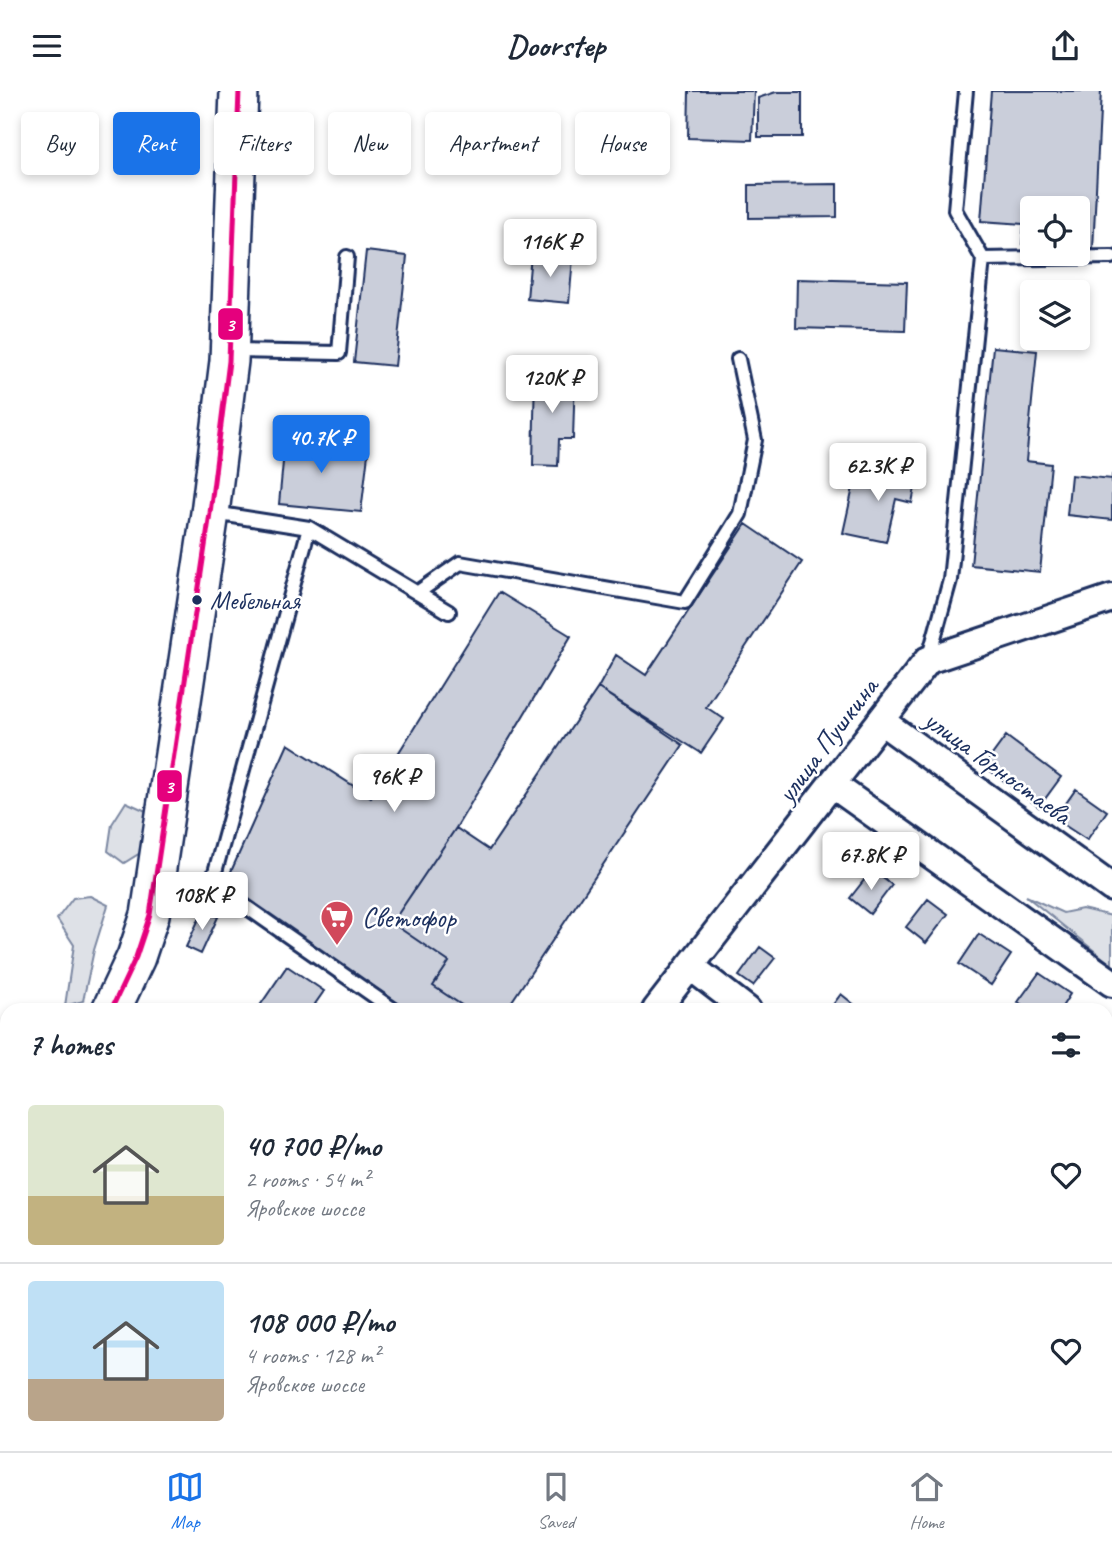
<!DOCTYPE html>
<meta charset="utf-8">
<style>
body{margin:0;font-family:Caveat,sans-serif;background:#f6f6f7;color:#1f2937;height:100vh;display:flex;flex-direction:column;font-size:26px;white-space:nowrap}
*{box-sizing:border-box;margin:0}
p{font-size:23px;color:#747a83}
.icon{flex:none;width:38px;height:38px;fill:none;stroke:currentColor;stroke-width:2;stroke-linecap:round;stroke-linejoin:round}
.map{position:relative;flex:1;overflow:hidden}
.side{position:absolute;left:0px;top:912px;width:1113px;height:450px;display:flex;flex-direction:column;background:#fff;border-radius:21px 21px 0 0;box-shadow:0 4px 10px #0003}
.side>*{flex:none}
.guide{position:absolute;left:21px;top:21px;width:700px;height:63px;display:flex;gap:14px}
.tools{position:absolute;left:1020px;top:105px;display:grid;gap:14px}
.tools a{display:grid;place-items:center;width:70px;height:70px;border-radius:7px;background:#fff;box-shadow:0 4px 10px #0003;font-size:35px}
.price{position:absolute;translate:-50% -60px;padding:0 16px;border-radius:7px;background:#fff;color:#222;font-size:23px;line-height:46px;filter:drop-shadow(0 2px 4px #0008)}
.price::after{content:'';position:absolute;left:50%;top:42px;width:21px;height:16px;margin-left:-10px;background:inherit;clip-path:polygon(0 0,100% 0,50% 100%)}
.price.on{background:#1a73e8;color:#fff}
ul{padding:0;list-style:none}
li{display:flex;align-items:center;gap:21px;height:175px;padding:0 28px}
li+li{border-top:2px solid #e0e1e3}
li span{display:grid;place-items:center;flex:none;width:196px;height:140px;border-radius:7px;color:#555}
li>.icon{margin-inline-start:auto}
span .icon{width:84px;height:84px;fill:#fffc;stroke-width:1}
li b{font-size:30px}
h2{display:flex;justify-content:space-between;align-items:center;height:84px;padding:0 28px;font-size:30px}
.chip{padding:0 24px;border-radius:7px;background:#fff;box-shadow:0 4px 10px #0003;font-size:24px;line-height:63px}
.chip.on{background:#1a73e8;color:#fff}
header{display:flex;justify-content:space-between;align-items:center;height:91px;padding:0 28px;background:#fff;font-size:32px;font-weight:600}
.dock{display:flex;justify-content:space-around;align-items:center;height:98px;border-top:2px solid #e0e1e3;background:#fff;font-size:19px;color:#747a83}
.dock a{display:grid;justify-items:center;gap:4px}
.dock .on{color:#1a73e8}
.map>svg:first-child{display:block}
</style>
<header><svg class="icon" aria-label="menu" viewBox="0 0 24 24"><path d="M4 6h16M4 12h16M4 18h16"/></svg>Doorstep<svg class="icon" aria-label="share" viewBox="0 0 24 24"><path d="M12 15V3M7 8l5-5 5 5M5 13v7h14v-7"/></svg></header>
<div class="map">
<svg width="1112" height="1360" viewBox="0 0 1112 1360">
<rect width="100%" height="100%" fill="#fff"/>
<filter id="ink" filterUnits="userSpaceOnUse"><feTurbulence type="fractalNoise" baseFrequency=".0143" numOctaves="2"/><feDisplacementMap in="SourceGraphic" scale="14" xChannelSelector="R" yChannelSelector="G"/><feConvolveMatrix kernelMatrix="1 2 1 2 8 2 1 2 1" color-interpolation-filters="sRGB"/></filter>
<g filter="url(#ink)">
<path fill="#dee1e7" stroke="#7c88a2" stroke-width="2" d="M 126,711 L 146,720 L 147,735 L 140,762 L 124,772 L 108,760 L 112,733 Z
M 90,805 L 108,814 L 94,859 L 83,910 L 65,915 L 74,854 L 57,828 L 73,807 Z
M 1026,805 L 1063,822 L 1082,818 L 1112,825 L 1112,874 Z
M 7,1099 L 7,1196 L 0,1193 L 0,1108 Z"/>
<path fill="#caceda" stroke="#1b2f5e" stroke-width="2" d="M 689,0 L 754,0 L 752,49 L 688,47 Z
M 991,0 L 1101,0 L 1093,158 L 1078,157 L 1078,117 L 1032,117 L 1032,154 L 1022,153 L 1024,133 L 981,130 Z
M 776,1 L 802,1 L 802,46 L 758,46 L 758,7 Z
M 837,93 L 837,126 L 749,127 L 749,94 Z
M 366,160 L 407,165 L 395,275 L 354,271 Z
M 531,163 L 573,167 L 569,212 L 527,208 Z
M 797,188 L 907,191 L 905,240 L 796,237 Z
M 993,256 L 1037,260 L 1026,370 L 1051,373 L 1040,481 L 971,474 Z
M 535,281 L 575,282 L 573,348 L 559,348 L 558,375 L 533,374 Z
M 286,340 L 318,343 L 317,358 L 368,363 L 361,421 L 279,413 Z
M 894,376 L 918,381 L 912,412 L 896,408 L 886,451 L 843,442 L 856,383 L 882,389 Z
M 1112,383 L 1112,429 L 1067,424 L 1071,384 L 1112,388 Z
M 746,433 L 802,471 L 706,616 L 724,628 L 701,662 L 598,597 L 616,564 L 646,584 Z
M 499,501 L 571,545 L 456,737 L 392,832 L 449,871 L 433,895 L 469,919 L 408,919 L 225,794 L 288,653 L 371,706 Z
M 598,597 L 683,654 L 506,919 L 469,919 L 433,895 L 449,871 L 392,832 L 456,737 L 489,759 Z
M 1006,645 L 1061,686 L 1039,716 L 984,675 Z
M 1076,698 L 1107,720 L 1087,749 L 1055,728 Z
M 872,779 L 892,794 L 870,823 L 850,807 Z
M 928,808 L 948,823 L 926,852 L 906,836 Z
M 203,819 L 218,826 L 201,863 L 186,856 Z
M 979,843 L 1011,864 L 991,894 L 959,873 Z
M 760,856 L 775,867 L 753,895 L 739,885 Z
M 287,875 L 324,900 L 315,913 L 324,919 L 257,919 Z
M 1039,882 L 1070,903 L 1060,919 L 1030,919 L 1018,911 Z
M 841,903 L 861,919 L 829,919 Z
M 1106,931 L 1112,935 L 1112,979 L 1106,975 Z
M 148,1354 L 197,1354 L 193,1360 L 155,1360 Z
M 518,1354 L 565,1354 L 560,1360 L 514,1360 Z
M 1043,1354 L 1077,1354 L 1084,1360 L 1039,1360 Z"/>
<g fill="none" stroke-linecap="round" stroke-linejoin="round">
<defs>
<path id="lane" d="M 966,0 L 955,119 L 983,168 L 1112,166
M 233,260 L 339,262 L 347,166
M 214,422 L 309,437 L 449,521
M 309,437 L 212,792 L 394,919
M 417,502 L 460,472 L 685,511 L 740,423 L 755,349 L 738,268
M 928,569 L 950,489 L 983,168
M 21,1360 L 21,1354"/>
<path id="street" d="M 881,630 L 1112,797
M 833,694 L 1112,892
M 690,875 L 747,919
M 656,919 L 928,569 L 1112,507
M 1106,1187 L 1112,1191
M 442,1354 L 449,1360
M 828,1354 L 835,1360
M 939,1354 L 947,1360
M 313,1360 L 318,1354"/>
<path id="secondary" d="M 111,919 L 136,866 L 150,824 L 210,422 L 229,270 L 239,0
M 0,1056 L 7,1050"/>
</defs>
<use href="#lane" stroke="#1b2f5e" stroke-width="18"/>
<use href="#street" stroke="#1b2f5e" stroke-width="32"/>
<use href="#secondary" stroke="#1b2f5e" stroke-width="42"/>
<use href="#lane" stroke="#fff" stroke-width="12"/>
<use href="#street" stroke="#fff" stroke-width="26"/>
<use href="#secondary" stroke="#fff" stroke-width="37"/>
<defs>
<path id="bus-1" d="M 111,919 L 136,866 L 150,824 L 210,422 L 229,270 L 239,0"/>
</defs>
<use href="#bus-1" stroke="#fff" stroke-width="10"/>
<use href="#bus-1" stroke="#e5007d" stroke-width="5"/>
</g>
</g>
<defs>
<symbol id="supermarket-pin" viewBox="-11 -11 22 30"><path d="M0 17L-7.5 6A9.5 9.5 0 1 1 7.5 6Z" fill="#d1495b" stroke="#fff"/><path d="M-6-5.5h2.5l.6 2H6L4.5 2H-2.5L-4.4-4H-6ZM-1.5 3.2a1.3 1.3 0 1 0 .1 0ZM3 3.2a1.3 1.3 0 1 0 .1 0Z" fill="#fff"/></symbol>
</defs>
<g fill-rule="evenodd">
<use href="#supermarket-pin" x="318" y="807" width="38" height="52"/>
</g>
<circle fill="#1b2f5e" stroke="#fff" stroke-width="2.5" cx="197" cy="509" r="6"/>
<g text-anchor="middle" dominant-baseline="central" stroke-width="5" stroke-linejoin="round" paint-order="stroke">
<g font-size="26" fill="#1b2f5e" stroke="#fff" text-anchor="start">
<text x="210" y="509">Мебельная</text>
</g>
<g font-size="28" fill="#1b2f5e" stroke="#fff">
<text transform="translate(827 649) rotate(-53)">улица Пушкина</text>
<text transform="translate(998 676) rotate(36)">улица Горностаева</text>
</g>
<g font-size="28" fill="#1b2f5e" stroke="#fff" text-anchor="start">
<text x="362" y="826">Светофор</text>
</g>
</g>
<g stroke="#fff" stroke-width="2.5">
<rect x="217" y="216" width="27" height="34" rx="7" fill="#e5007d"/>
<rect x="156" y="678" width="27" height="34" rx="7" fill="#e5007d"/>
</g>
<g font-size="19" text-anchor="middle" font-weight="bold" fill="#fff">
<text x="230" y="240">3</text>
<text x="169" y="702">3</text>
</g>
</svg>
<div class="tools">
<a><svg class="icon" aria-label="locate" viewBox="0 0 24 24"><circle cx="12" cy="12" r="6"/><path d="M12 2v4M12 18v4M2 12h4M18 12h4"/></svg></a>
<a><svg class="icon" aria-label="layers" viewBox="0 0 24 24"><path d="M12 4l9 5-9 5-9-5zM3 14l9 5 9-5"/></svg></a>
</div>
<b class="price" style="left:550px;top:188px">116K ₽</b>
<b class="price" style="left:552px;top:324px">120K ₽</b>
<b class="price on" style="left:321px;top:384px">40.7K ₽</b>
<b class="price" style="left:878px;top:412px">62.3K ₽</b>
<b class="price" style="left:394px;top:723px">96K ₽</b>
<b class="price" style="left:871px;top:801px">67.8K ₽</b>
<b class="price" style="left:202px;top:841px">108K ₽</b>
<div class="guide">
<a class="chip">Buy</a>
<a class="chip on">Rent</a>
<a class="chip">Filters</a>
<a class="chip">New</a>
<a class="chip">Apartment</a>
<a class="chip">House</a>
</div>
<section class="side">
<h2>7 homes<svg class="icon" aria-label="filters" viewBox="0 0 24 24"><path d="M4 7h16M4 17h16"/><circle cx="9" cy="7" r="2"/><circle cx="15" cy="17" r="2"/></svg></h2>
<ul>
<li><span style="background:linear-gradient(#dfe7d0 65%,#c2b280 0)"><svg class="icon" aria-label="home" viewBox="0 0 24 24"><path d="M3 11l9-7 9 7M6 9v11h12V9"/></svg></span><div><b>40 700 ₽/mo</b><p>2 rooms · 54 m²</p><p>Яровское шоссе</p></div><svg class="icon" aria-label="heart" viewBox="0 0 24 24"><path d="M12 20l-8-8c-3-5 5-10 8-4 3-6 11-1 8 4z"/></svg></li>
<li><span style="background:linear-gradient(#bfe0f5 70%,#b9a48a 0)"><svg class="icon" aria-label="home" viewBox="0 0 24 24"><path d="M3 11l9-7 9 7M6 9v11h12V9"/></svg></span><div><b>108 000 ₽/mo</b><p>4 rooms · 128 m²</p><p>Яровское шоссе</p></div><svg class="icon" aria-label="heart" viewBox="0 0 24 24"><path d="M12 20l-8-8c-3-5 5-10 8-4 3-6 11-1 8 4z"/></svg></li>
</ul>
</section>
</div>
<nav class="dock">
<a class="on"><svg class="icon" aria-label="map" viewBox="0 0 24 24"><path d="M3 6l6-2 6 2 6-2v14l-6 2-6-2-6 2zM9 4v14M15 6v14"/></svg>Map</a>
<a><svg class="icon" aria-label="saved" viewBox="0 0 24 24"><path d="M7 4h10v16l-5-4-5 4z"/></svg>Saved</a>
<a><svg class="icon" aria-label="home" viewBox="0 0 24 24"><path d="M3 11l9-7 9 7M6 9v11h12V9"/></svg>Home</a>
</nav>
